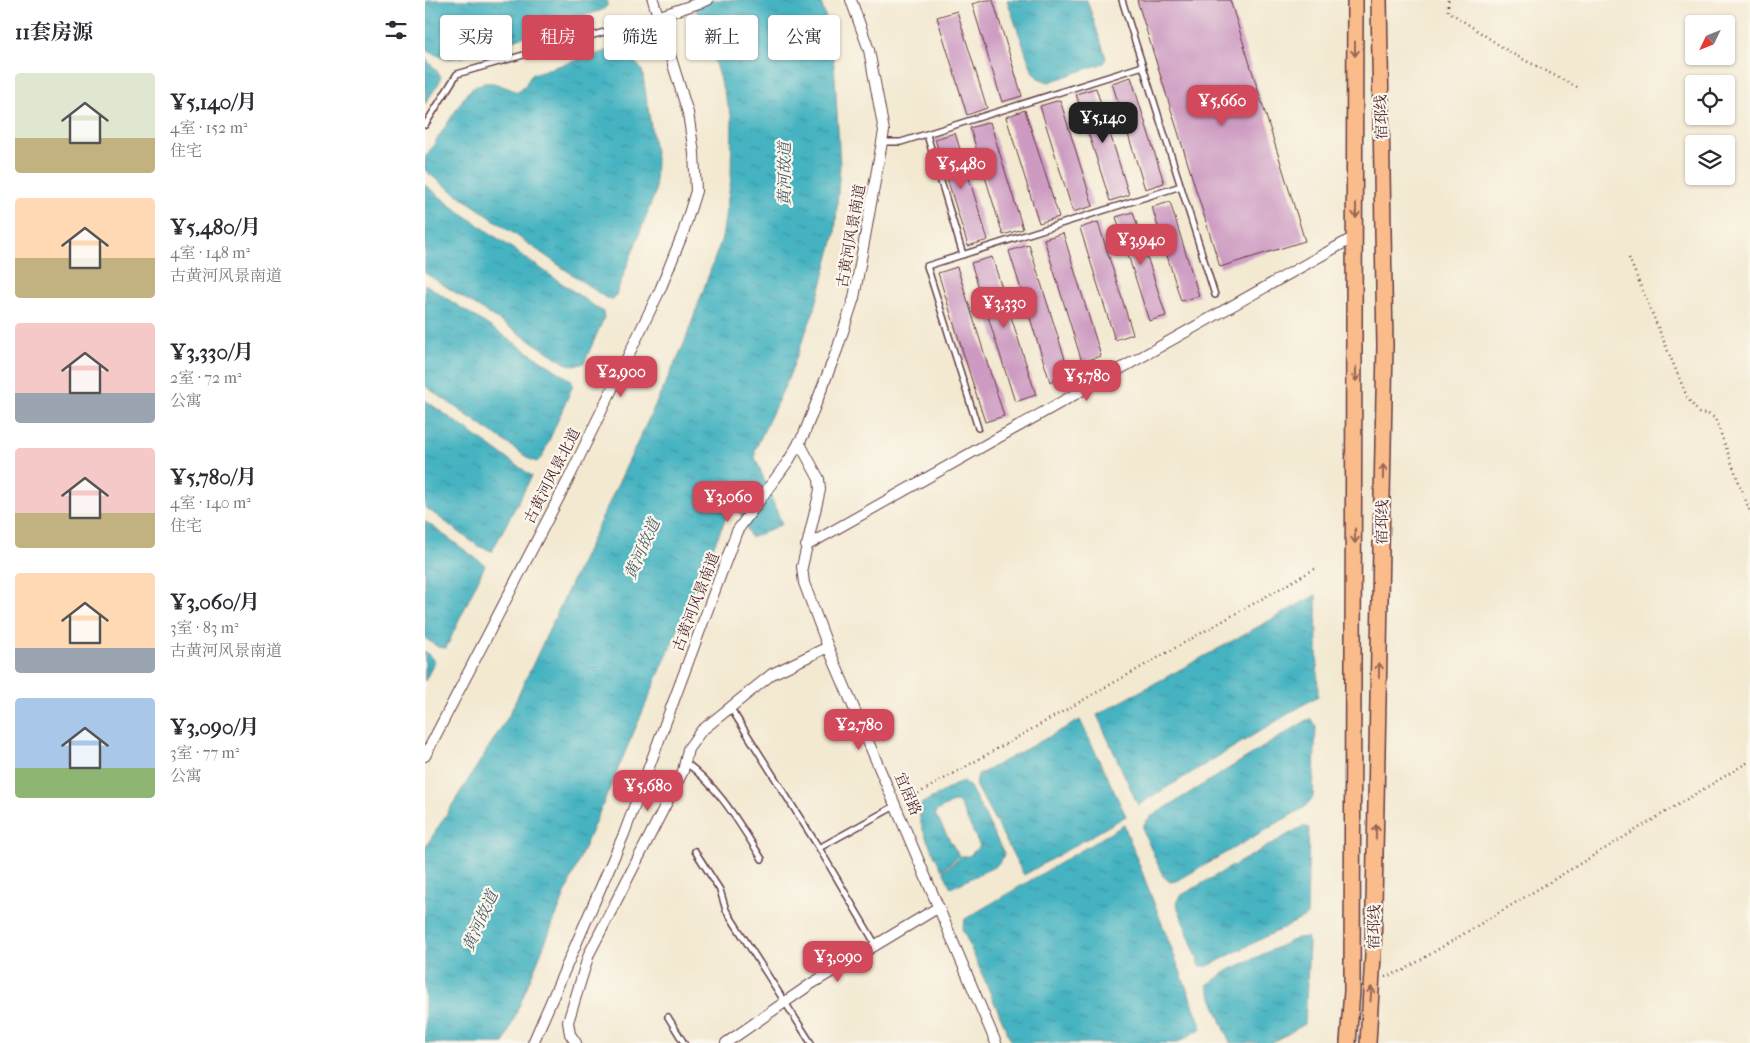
<!DOCTYPE html>
<html lang="zh">
<meta charset="utf-8">
<style>
body{margin:0;font-family:"IM FELL French Canon","Noto Serif SC",serif;background:#f7f7f7;color:#2b2b33;height:100vh;display:flex;flex-direction:column;font-size:19px;white-space:nowrap}
*{box-sizing:border-box;margin:0}
p{font-size:16px;color:#7c7c81}
.icon{flex:none;width:28px;height:28px;fill:none;stroke:currentColor;stroke-width:2;stroke-linecap:round;stroke-linejoin:round}
.map{position:relative;flex:1;overflow:hidden}
.drawer{display:flex;flex-direction:column;background:#fff;width:425px}
.drawer>*{flex:none}
.banner{position:absolute;left:15px;top:15px;width:475px;height:45px;display:flex;gap:10px}
.needle{width:32px;rotate:227deg}
.controls{position:absolute;left:1260px;top:15px;display:grid;gap:10px}
.controls a{display:grid;place-items:center;width:50px;height:50px;border-radius:5px;background:#fff;box-shadow:0 1px 4px #0004;font-size:25px}
.price{position:absolute;translate:-50% -42px;padding:0 11px;border-radius:10px;background:#d1495b;color:#fff;font-size:16px;line-height:32px;filter:drop-shadow(0 1px 2px #0008)}
.price::after{content:'';position:absolute;left:50%;top:30px;width:15px;height:11px;margin-left:-8px;background:inherit;clip-path:polygon(0 0,100% 0,50% 100%)}
.price.current{background:#222;color:#fff}
ul{padding:0;list-style:none}
li{display:flex;align-items:center;gap:15px;height:125px;padding:0 15px}
li span{display:grid;place-items:center;flex:none;width:140px;height:100px;border-radius:5px;color:#555}
li>.icon{margin-inline-start:auto}
span .icon{width:60px;height:60px;fill:#fffc;stroke-width:1}
li b{font-size:21px}
h2{display:flex;justify-content:space-between;align-items:center;height:60px;padding:0 15px;font-size:21px}
.tag{padding:0 18px;border-radius:5px;background:#fff;box-shadow:0 1px 4px #0004;font-size:18px;line-height:45px}
.tag.current{background:#d1495b;color:#fff}
main{display:flex;flex:1;min-height:0}
.map>svg:first-child{display:block}
</style>
<main>
<section class="drawer">
<h2>11套房源<svg class="icon" aria-label="filters" viewBox="0 0 24 24"><path d="M4 7h16M4 17h16"/><circle cx="9" cy="7" r="2"/><circle cx="15" cy="17" r="2"/></svg></h2>
<ul>
<li><span style="background:linear-gradient(#dfe7d0 65%,#c2b280 0)"><svg class="icon" aria-label="home" viewBox="0 0 24 24"><path d="M3 11l9-7 9 7M6 9v11h12V9"/></svg></span><div><b>¥5,140/月</b><p>4室 · 152 m²</p><p>住宅</p></div></li>
<li><span style="background:linear-gradient(#ffd9b3 60%,#c2b280 0)"><svg class="icon" aria-label="home" viewBox="0 0 24 24"><path d="M3 11l9-7 9 7M6 9v11h12V9"/></svg></span><div><b>¥5,480/月</b><p>4室 · 148 m²</p><p>古黄河风景南道</p></div></li>
<li><span style="background:linear-gradient(#f6c9c9 70%,#9aa5b1 0)"><svg class="icon" aria-label="home" viewBox="0 0 24 24"><path d="M3 11l9-7 9 7M6 9v11h12V9"/></svg></span><div><b>¥3,330/月</b><p>2室 · 72 m²</p><p>公寓</p></div></li>
<li><span style="background:linear-gradient(#f6c9c9 65%,#c2b280 0)"><svg class="icon" aria-label="home" viewBox="0 0 24 24"><path d="M3 11l9-7 9 7M6 9v11h12V9"/></svg></span><div><b>¥5,780/月</b><p>4室 · 140 m²</p><p>住宅</p></div></li>
<li><span style="background:linear-gradient(#ffd9b3 75%,#9aa5b1 0)"><svg class="icon" aria-label="home" viewBox="0 0 24 24"><path d="M3 11l9-7 9 7M6 9v11h12V9"/></svg></span><div><b>¥3,060/月</b><p>3室 · 83 m²</p><p>古黄河风景南道</p></div></li>
<li><span style="background:linear-gradient(#a9c7e8 70%,#8fb573 0)"><svg class="icon" aria-label="home" viewBox="0 0 24 24"><path d="M3 11l9-7 9 7M6 9v11h12V9"/></svg></span><div><b>¥3,090/月</b><p>3室 · 77 m²</p><p>公寓</p></div></li>
</ul>
</section>
<div class="map">
<svg width="1325" height="1043" viewBox="0 0 1325 1043">
<defs>
<pattern id="water-ripples" width="26" height="14" patternUnits="userSpaceOnUse" patternTransform="scale(1.25)"><rect width="26" height="14" fill="#45b3c1"/><path d="M2 4q2-2 4 0t4 0M15 11q2-2 4 0t4 0" fill="none" stroke="#3c919d"/></pattern>
</defs>
<rect width="100%" height="100%" fill="#fbf7ec"/>
<filter id="ink" filterUnits="userSpaceOnUse"><feTurbulence type="fractalNoise" baseFrequency=".02" numOctaves="2"/><feDisplacementMap in="SourceGraphic" scale="10" xChannelSelector="R" yChannelSelector="G"/><feConvolveMatrix kernelMatrix="1 2 1 2 8 2 1 2 1" color-interpolation-filters="sRGB"/></filter>
<filter id="wash" filterUnits="userSpaceOnUse"><feTurbulence type="fractalNoise" baseFrequency=".0096" numOctaves="4" result="noise"/><feDisplacementMap in="SourceGraphic" scale="20" xChannelSelector="R" yChannelSelector="G"/><feGaussianBlur stdDeviation="1.12" result="paint"/><feColorMatrix in="noise" values="0 0 0 0 0 0 0 0 0 0 0 0 0 0 0 0 0 1.4 0 .05"/><feComposite in="paint" operator="in"/></filter>
<g filter="url(#wash)">
<rect width="100%" height="100%" fill="#f3e9d1"/>
<path fill="url(#water-ripples)" stroke="#486976" d="M 3,0 L 182,0 L 182,6 L 177,10 L 38,57 L 21,59 L 0,50 L 0,4 Z
M 267,0 L 395,0 L 406,33 L 410,78 L 415,165 L 410,234 L 390,308 L 363,379 L 330,450 L 330,457 L 357,524 L 326,538 L 309,499 L 159,848 L 79,1043 L 0,1043 L 0,848 L 83,717 L 259,344 L 297,238 L 306,179 L 307,118 L 280,32 Z
M 582,0 L 662,0 L 681,58 L 679,63 L 624,82 L 613,78 L 608,73 Z
M 188,49 L 202,53 L 217,70 L 231,158 L 230,193 L 191,295 L 188,299 L 181,298 L 12,180 L 0,170 L 0,158 L 42,93 C 62,75 70,84 93,92 L 99,87 L 107,74 Z
M 0,58 L 16,76 L 14,83 L 0,104 Z
M 0,185 L 28,207 L 178,312 L 179,318 L 159,363 L 150,366 L 140,363 L 0,273 Z
M 0,284 L 146,380 L 148,385 L 117,457 L 112,462 L 106,460 L 0,386 Z
M 0,400 L 107,476 L 67,551 L 53,546 L 0,507 Z
M 0,521 L 60,565 L 21,648 L 13,647 L 0,638 Z
M 891,595 L 893,696 L 713,805 L 672,715 Z
M 0,651 L 10,661 L 0,681 Z
M 887,719 L 891,726 L 888,797 L 880,807 L 752,881 L 745,882 L 738,876 L 719,833 L 718,826 L 724,818 L 882,720 Z
M 655,720 L 701,816 L 599,875 L 551,785 L 553,775 Z
M 537,781 L 545,787 L 579,853 L 578,858 L 571,866 L 526,888 L 518,871 L 537,856 L 544,856 L 555,846 L 534,803 L 528,802 L 510,812 L 511,816 L 534,856 L 517,870 C 510,855 488,819 496,804 Z
M 699,825 L 777,1028 L 752,1043 L 587,1043 L 537,928 L 540,919 Z
M 878,826 L 884,828 L 882,916 L 783,966 L 775,966 L 753,908 L 752,901 L 755,896 Z
M 882,937 L 884,944 L 880,1024 L 847,1043 L 805,1043 L 782,985 L 804,970 L 872,938 Z"/>
<g id="blocks">
<path fill="#cd9bc2" d="M 561,0 L 568,0 L 597,96 L 577,102 L 547,4 Z
M 712,0 L 805,0 L 880,241 L 795,267 Z
M 532,11 L 562,108 L 542,115 L 512,17 Z
M 706,77 L 739,183 L 720,189 L 687,83 Z
M 671,88 L 704,195 L 685,201 L 651,94 Z
M 635,100 L 668,206 L 648,212 L 615,106 Z
M 600,110 L 634,217 L 614,223 L 581,117 Z
M 565,122 L 598,229 L 578,235 L 545,128 Z
M 530,133 L 563,240 L 543,246 L 510,139 Z
M 745,202 L 774,296 L 756,301 L 727,207 Z
M 708,212 L 741,316 L 724,321 L 691,217 Z
M 673,222 L 708,334 L 690,340 L 655,228 Z
M 638,233 L 676,356 L 657,362 L 619,239 Z
M 604,245 L 645,375 L 625,382 L 584,251 Z
M 567,257 L 611,395 L 590,402 L 546,263 Z
M 532,267 L 579,416 L 560,422 L 513,273 Z"/>
</g>
</g>
<g filter="url(#ink)">
<use href="#blocks" fill-opacity="0" stroke="#633d44" stroke-width="1"/>
<g fill="none" stroke-linecap="round" stroke-linejoin="round">
<defs>
<path id="service" d="M 697,0 L 790,295
M 0,125 L 32,74 L 232,17
M 502,135 L 538,255
M 458,142 L 476,142 L 718,66
M 553,428 L 502,266 L 756,186
M 305,707 L 394,848 L 451,945
M 260,762 C 294,787 314,823 337,859
M 394,848 L 470,806
M 270,851 L 295,890 L 301,910 L 386,1043
M 243,1017 L 259,1043"/>
<path id="minor" d="M 232,17 L 283,0
M 374,442 L 394,479 L 395,490 L 377,567 L 379,583 L 403,647 L 571,1043
M 381,546 L 931,236
M 0,756 L 145,476 L 235,290 L 258,233 L 271,191 L 269,153 L 263,113 L 228,0
M 108,1043 L 199,834 L 312,531 L 364,460 L 379,434 L 412,350 L 429,298 L 459,131 L 444,50 L 426,0
M 151,1043 L 145,1034 L 143,1022 L 164,954 L 258,771 L 263,749 L 276,731 L 347,674 L 403,647
M 301,1043 L 386,984 L 514,907"/>
<path id="primary" d="M 923,1043 L 927,991 L 930,0
M 943,1043 L 948,955 L 960,345 L 954,0"/>
</defs>
<use href="#service" stroke="#633d44" stroke-width="8"/>
<use href="#minor" stroke="#633d44" stroke-width="12"/>
<use href="#primary" stroke="#633d44" stroke-width="18"/>
<path stroke="#633d44" stroke-width="2.5" stroke-dasharray="1 4" stroke-linecap="butt" d="M 1023,0 L 1023,11 L 1086,53 L 1154,88
M 1204,258 L 1263,399 L 1274,413 L 1283,414 L 1290,418 L 1325,512
M 480,801 L 893,567
M 960,977 L 979,970 L 1325,761"/>
<use href="#service" stroke="#fff" stroke-width="5"/>
<use href="#minor" stroke="#fff" stroke-width="10"/>
<use href="#primary" stroke="#fabc8b" stroke-width="15"/>
</g>
<defs><path id="oneway-shaft" d="M-6 0H5M1.5-3L5.5 0L1.5 3" fill="none" stroke-width="1.6" stroke-linecap="round" stroke-linejoin="round" transform="scale(1.25)"/></defs>
<g stroke="#996656">
<use href="#oneway-shaft" transform="translate(930 49) rotate(90)"/>
<use href="#oneway-shaft" transform="translate(931 211) rotate(90)"/>
<use href="#oneway-shaft" transform="translate(931 374) rotate(90)"/>
<use href="#oneway-shaft" transform="translate(958 472) rotate(-89)"/>
<use href="#oneway-shaft" transform="translate(930 536) rotate(90)"/>
<use href="#oneway-shaft" transform="translate(954 670) rotate(-89)"/>
<use href="#oneway-shaft" transform="translate(951 832) rotate(-89)"/>
<use href="#oneway-shaft" transform="translate(946 994) rotate(-86)"/>
</g>
</g>
<g text-anchor="middle" dominant-baseline="central" stroke-width="4.5" stroke-linejoin="round" paint-order="stroke">
<g font-size="15" fill="#4a1f2b" stroke="#fbf7ec">
<text transform="translate(956 117) rotate(-91)">宿邳线</text>
<text transform="translate(426 236) rotate(-80)">古黄河风景南道</text>
<text transform="translate(127 476) rotate(-63)">古黄河风景北道</text>
<text transform="translate(957 522) rotate(-89)">宿邳线</text>
<text transform="translate(271 602) rotate(-69)">古黄河风景南道</text>
<text transform="translate(483 794) rotate(67)">宜居路</text>
<text transform="translate(949 927) rotate(-89)">宿邳线</text>
</g>
<g font-size="16" font-style="italic" fill="#485a67" stroke="#fbf7ec">
<text transform="translate(359 174) rotate(-90)">黄河故道</text>
<text transform="translate(217 549) rotate(-66)">黄河故道</text>
<text transform="translate(55 921) rotate(-66)">黄河故道</text>
</g>
</g>
</svg>
<div class="controls">
<a><svg class="needle" viewBox="-14 -14 28 28"><path d="M0-13l5 13h-10z" fill="#e53935"/><path d="M0 13l5-13h-10z" fill="#7c7c81"/></svg></a>
<a><svg class="icon" aria-label="locate" viewBox="0 0 24 24"><circle cx="12" cy="12" r="6"/><path d="M12 2v4M12 18v4M2 12h4M18 12h4"/></svg></a>
<a><svg class="icon" aria-label="layers" viewBox="0 0 24 24"><path d="M12 4l9 5-9 5-9-5zM3 14l9 5 9-5"/></svg></a>
</div>
<b class="price" style="left:797px;top:127px">¥5,660</b>
<b class="price current" style="left:678px;top:144px">¥5,140</b>
<b class="price" style="left:536px;top:190px">¥5,480</b>
<b class="price" style="left:716px;top:266px">¥3,940</b>
<b class="price" style="left:579px;top:329px">¥3,330</b>
<b class="price" style="left:196px;top:398px">¥2,900</b>
<b class="price" style="left:662px;top:402px">¥5,780</b>
<b class="price" style="left:303px;top:523px">¥3,060</b>
<b class="price" style="left:434px;top:751px">¥2,780</b>
<b class="price" style="left:223px;top:812px">¥5,680</b>
<b class="price" style="left:413px;top:983px">¥3,090</b>
<div class="banner">
<a class="tag">买房</a>
<a class="tag current">租房</a>
<a class="tag">筛选</a>
<a class="tag">新上</a>
<a class="tag">公寓</a>
</div>
</div>
</main>
